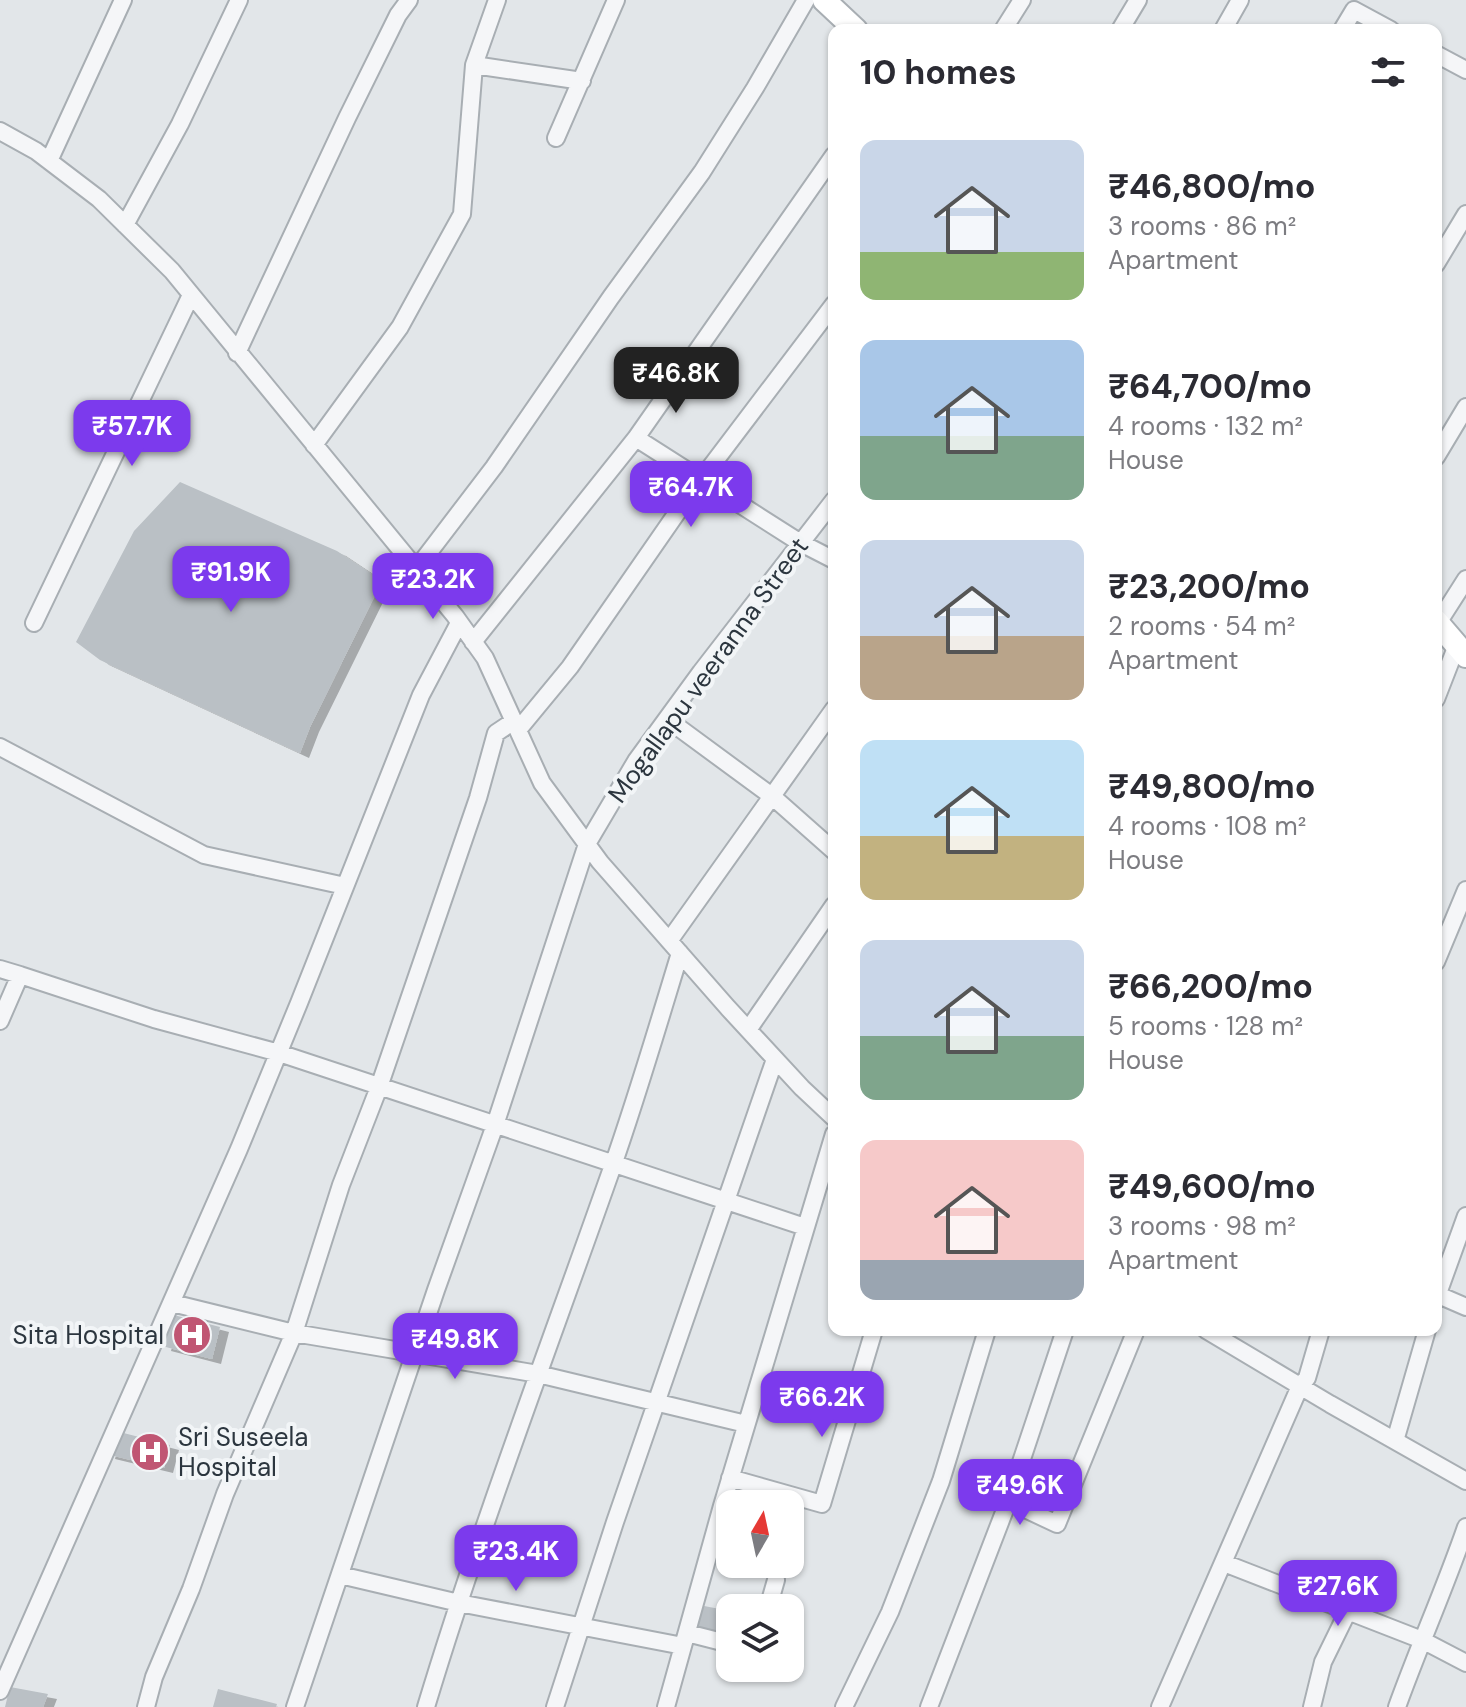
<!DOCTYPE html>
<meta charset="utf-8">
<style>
body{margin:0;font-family:"DM Sans",sans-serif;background:#f2f2f3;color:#2b2b33;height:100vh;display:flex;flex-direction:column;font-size:30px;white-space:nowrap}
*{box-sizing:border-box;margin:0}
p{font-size:26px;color:#7c7c81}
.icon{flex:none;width:44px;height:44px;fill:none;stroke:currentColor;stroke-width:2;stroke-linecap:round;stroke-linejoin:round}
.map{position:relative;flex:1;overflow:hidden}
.sheet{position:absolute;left:828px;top:24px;width:614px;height:1312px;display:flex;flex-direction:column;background:#fff;border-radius:16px;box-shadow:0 2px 6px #0004}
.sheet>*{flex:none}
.needle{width:52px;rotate:9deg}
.fabs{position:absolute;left:716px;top:1490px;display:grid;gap:16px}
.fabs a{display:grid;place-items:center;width:88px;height:88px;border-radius:16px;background:#fff;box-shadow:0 2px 6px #0004;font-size:40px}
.price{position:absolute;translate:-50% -68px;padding:0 18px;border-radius:16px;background:#7c3aed;color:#fff;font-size:26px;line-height:52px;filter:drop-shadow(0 2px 4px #0008)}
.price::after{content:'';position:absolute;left:50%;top:48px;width:24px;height:18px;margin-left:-12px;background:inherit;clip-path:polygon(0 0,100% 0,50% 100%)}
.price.active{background:#222;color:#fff}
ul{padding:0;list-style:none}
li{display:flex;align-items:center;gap:24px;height:200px;padding:0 32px}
li span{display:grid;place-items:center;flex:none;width:224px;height:160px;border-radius:16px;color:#555}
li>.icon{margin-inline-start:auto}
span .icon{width:96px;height:96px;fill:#fffc;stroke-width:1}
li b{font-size:34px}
h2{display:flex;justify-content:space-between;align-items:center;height:96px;padding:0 32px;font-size:34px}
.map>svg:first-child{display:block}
</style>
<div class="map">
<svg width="1466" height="1707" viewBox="0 0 1466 1707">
<defs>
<filter id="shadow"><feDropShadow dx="9" dy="5" stdDeviation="0" flood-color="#0004"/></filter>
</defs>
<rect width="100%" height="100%" fill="#e2e6e9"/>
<path fill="#bac0c5" filter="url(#shadow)" d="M 180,482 L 337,551 L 382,581 L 310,727 L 300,753 L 100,660 L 76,642 L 134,531 Z
M 170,1314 L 220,1327 L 212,1359 L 162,1346 Z
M 112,1430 L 170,1445 L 164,1468 L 106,1454 Z
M 699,1605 L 730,1611 L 730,1637 L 694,1629 Z
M 10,1687 L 48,1694 L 43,1707 L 5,1707 Z
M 218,1689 L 277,1704 L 276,1707 L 213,1707 Z"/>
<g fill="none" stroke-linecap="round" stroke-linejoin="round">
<defs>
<path id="street" d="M 1003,30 L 1022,0
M 1120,30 L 1138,0
M 1223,30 L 1240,0
M 1342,30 L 1354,10 L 1391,30
M 1436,54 L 1466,70
M 474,65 L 582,81
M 0,131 L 36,151 L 99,199 L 172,271 L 455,616 L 485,658 L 542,783 L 600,862 L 728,1008 L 802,1088 L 834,1118
M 556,138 L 616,0
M 49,161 L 123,0
M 125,225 L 180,124 L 239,0
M 1436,264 L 1466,214
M 237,353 L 347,118 L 398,15 L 409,0
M 636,438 L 799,542 L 834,560
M 314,445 L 400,327 L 462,214 L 474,65 L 497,0
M 1436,457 L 1466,407
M 417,568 L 494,467 L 611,297 L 702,172 L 755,88 L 806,0
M 34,623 L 191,295
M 1438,623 L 1466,579
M 473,642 L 636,438 L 834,155
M 1436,699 L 1457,645
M 667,719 L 773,797 L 834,851
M 518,730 L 570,667 L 690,494 L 834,304
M 0,747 L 204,855 L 345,886
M 669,941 L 834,709
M 1436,962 L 1466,890
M 0,969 L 20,975
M 0,1021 L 20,975 L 154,1019 L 279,1053 L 805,1227
M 748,1030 L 834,905
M 1436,1294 L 1466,1307
M 1436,1299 L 1466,1216
M 172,1303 L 294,1333 L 538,1374 L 746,1424
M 1206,1330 L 1330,1404 L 1466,1481
M 1395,1441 L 1427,1330
M 730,1478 L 822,1504 L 874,1330
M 1008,1501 L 1057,1524 L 1136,1330
M 1224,1563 L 1422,1640 L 1466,1663
M 340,1575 L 459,1603 L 683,1646
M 768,1608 L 776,1580
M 687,1633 L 730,1644
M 0,1691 L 239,1149 L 299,1003 L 421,695 L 459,623
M 146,1707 L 154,1677 L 191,1589 L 225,1494 L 294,1333 L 341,1185 L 379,1087 L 478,798 L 496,733 L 514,721
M 295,1707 L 436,1290 L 495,1125 L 587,844 L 636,761 L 701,672 L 834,500
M 426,1707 C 481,1525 549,1347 612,1168 C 637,1097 658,1025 680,953
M 555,1707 L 615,1522 L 775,1059
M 666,1707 L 722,1506 L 834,1134
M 844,1707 L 890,1612 L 941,1481 L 987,1330
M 929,1707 L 1006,1507 L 1065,1330
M 1160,1707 L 1300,1386 L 1307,1378 L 1321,1330
M 1312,1707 L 1323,1662 L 1348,1611
M 1397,1707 C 1419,1646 1445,1588 1466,1527"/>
<path id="secondary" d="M 824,0 L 856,30
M 1436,621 L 1466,656"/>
</defs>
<use href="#street" stroke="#a8aeb3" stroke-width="20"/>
<use href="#secondary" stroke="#a8aeb3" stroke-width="26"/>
<use href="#street" stroke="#f5f6f8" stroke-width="16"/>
<use href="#secondary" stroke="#fff" stroke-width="22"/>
</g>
<defs>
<symbol id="hospital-disc" viewBox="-11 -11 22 22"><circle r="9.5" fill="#c05673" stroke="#f2f5f7"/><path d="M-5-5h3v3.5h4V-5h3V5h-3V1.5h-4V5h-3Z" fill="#fff"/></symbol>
</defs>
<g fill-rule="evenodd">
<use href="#hospital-disc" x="170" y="1313" width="44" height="44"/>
<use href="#hospital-disc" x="128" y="1430" width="44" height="44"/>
</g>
<g text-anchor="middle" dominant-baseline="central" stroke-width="8" stroke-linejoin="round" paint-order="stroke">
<g font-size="26" fill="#2c363f" stroke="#f2f5f7">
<text transform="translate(708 670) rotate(-54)">Mogallapu veeranna Street</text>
</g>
<g font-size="26" fill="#2c363f" stroke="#f2f5f7" text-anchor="end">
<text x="164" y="1335">Sita Hospital</text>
<text x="178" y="1437" text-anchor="start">Sri Suseela<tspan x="178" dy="30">Hospital</tspan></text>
</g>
</g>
</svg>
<div class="fabs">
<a><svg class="needle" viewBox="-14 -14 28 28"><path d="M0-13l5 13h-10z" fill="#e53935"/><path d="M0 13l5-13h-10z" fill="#7c7c81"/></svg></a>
<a><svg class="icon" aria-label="layers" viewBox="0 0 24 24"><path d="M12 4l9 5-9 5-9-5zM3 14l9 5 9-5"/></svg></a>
</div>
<b class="price active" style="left:676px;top:415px">₹46.8K</b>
<b class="price" style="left:132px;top:468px">₹57.7K</b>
<b class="price" style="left:691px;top:529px">₹64.7K</b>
<b class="price" style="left:231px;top:614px">₹91.9K</b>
<b class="price" style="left:433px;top:621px">₹23.2K</b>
<b class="price" style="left:455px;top:1381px">₹49.8K</b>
<b class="price" style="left:822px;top:1439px">₹66.2K</b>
<b class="price" style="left:1020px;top:1527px">₹49.6K</b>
<b class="price" style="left:516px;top:1593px">₹23.4K</b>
<b class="price" style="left:1338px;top:1628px">₹27.6K</b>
<section class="sheet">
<h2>10 homes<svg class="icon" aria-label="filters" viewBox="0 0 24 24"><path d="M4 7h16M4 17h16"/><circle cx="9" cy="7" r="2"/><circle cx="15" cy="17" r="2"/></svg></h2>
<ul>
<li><span style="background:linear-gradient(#c9d6e8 70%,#8fb573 0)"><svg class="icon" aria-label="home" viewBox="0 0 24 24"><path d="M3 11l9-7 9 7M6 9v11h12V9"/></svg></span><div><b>₹46,800/mo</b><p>3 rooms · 86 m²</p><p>Apartment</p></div></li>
<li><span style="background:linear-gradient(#a9c7e8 60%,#7fa58c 0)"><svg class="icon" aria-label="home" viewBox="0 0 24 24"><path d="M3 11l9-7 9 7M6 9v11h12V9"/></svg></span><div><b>₹64,700/mo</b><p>4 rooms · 132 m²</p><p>House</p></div></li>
<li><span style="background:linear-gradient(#c9d6e8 60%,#b9a48a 0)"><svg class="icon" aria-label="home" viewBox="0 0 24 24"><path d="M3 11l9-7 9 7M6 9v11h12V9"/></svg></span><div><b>₹23,200/mo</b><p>2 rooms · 54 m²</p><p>Apartment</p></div></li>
<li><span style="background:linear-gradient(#bfe0f5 60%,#c2b280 0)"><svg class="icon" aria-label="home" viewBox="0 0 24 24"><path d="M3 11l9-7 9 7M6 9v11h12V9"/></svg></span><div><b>₹49,800/mo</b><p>4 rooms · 108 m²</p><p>House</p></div></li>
<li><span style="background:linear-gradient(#c9d6e8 60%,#7fa58c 0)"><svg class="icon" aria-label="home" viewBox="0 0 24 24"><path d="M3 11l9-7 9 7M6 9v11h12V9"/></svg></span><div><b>₹66,200/mo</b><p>5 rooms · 128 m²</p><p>House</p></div></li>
<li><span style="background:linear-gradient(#f6c9c9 75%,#9aa5b1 0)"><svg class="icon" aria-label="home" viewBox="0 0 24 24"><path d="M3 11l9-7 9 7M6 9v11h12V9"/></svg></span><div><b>₹49,600/mo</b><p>3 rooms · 98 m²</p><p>Apartment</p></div></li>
</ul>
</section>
</div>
